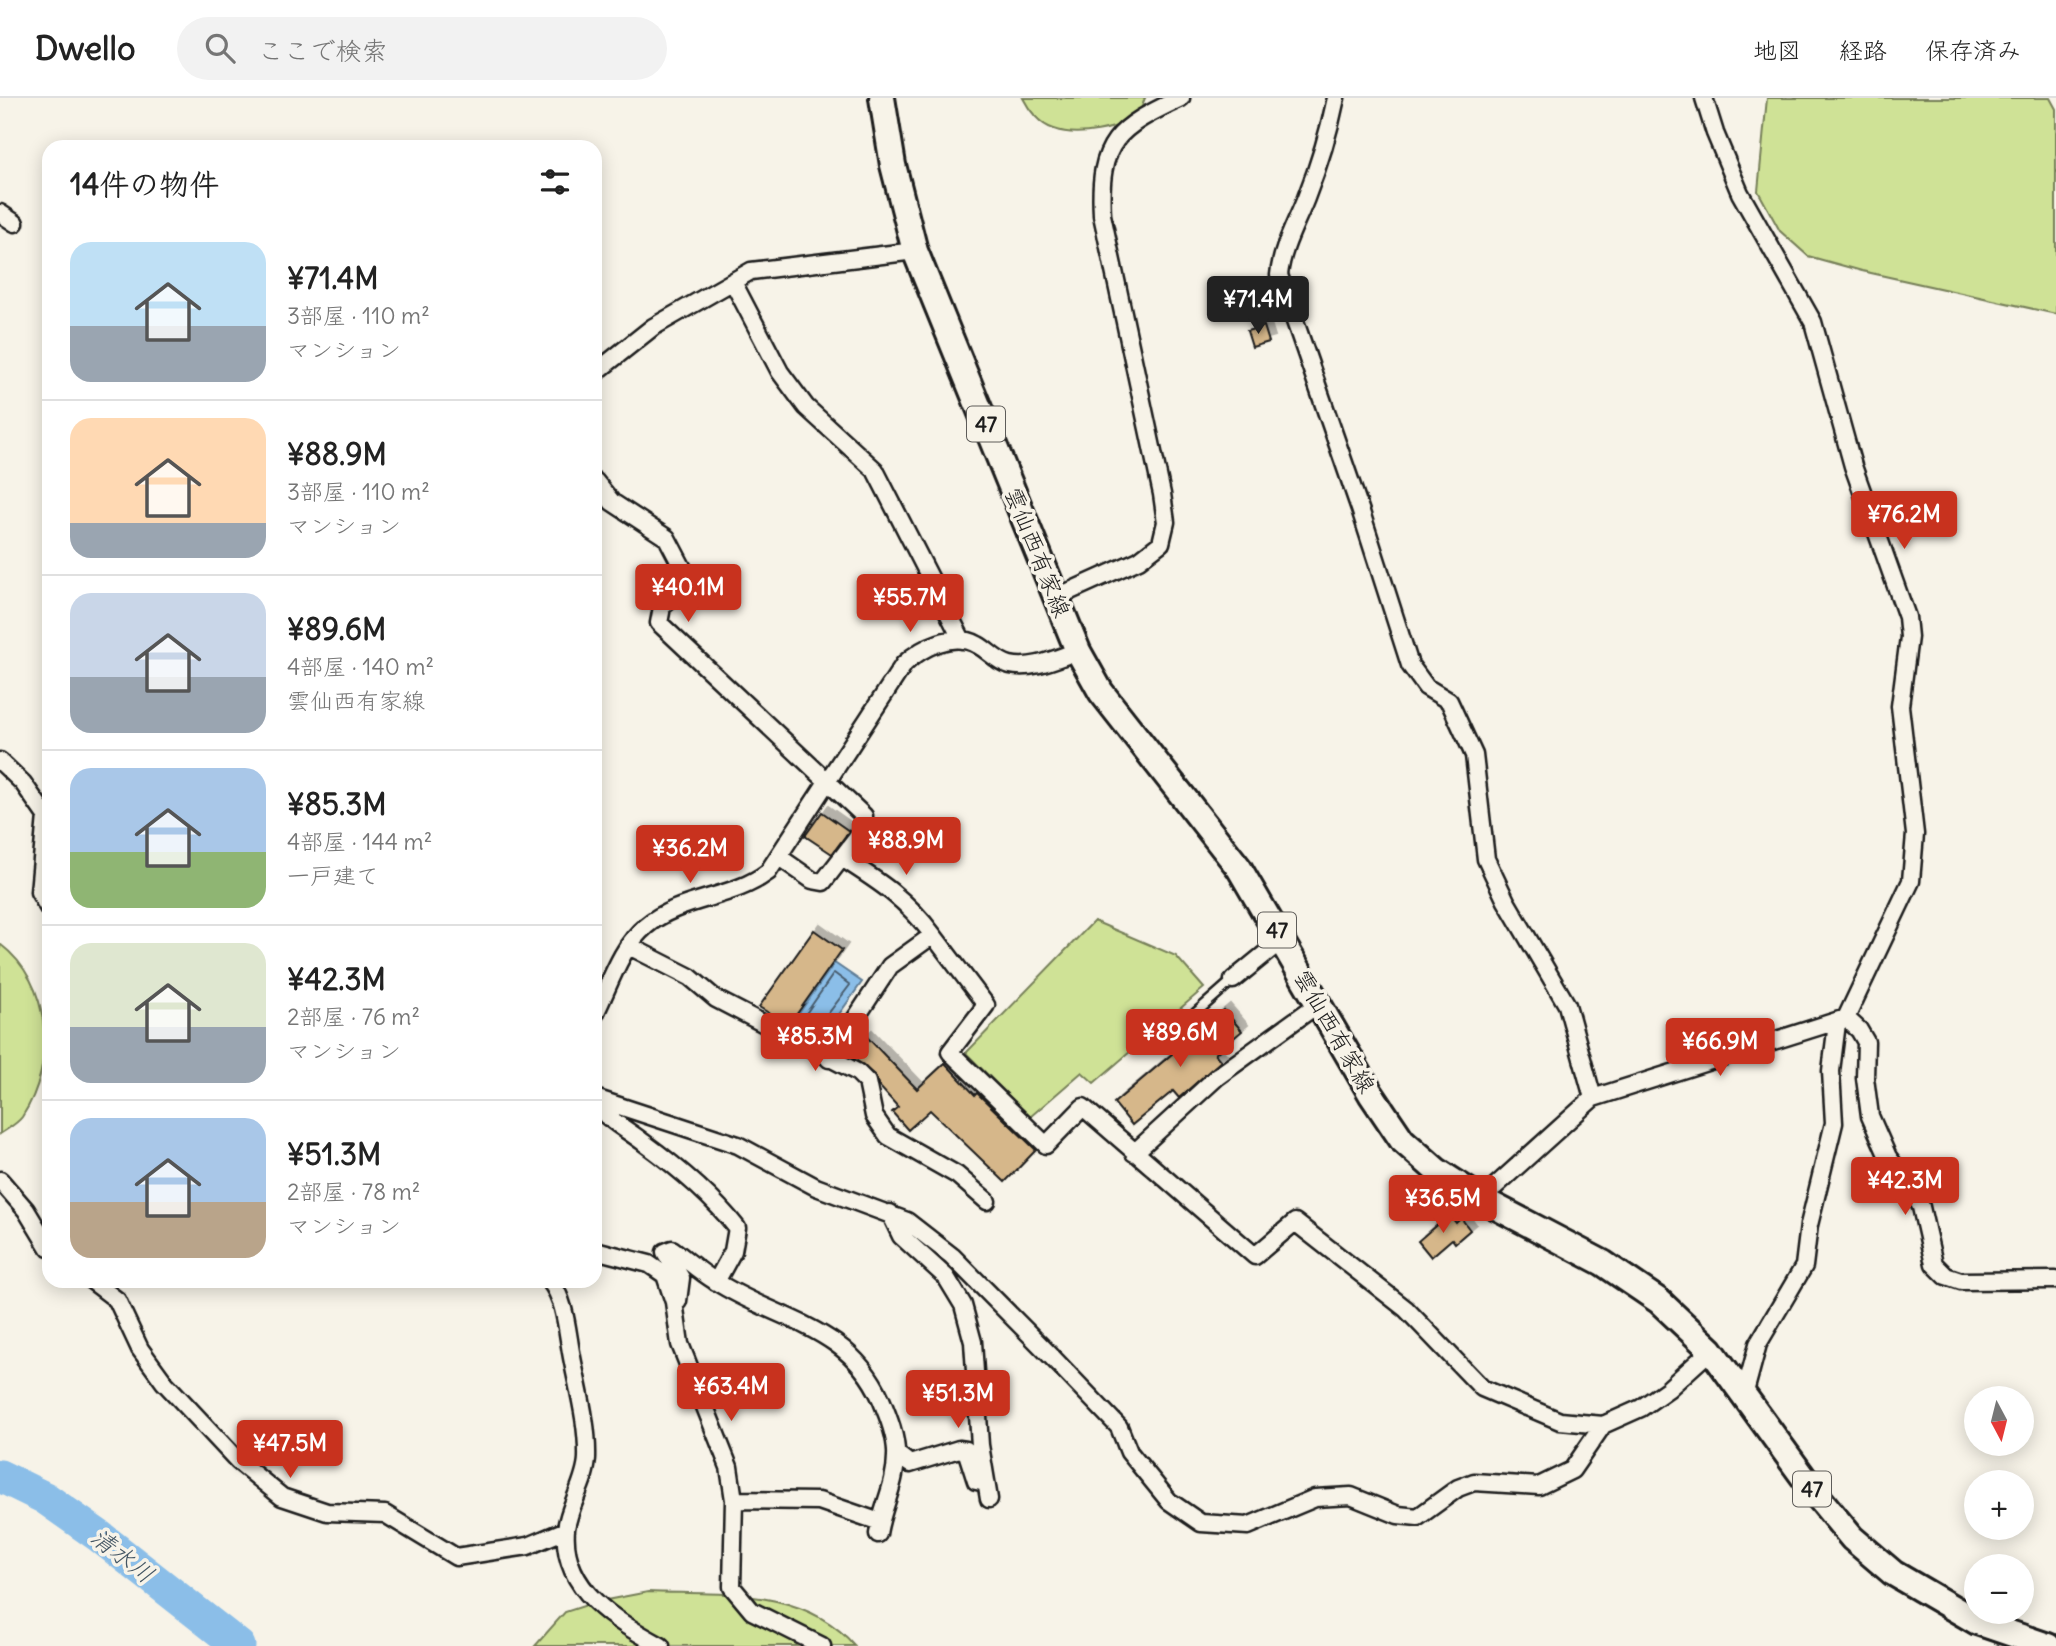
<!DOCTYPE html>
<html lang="ja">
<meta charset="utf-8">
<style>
body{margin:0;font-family:Delius,"Klee One",sans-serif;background:#f2f2f2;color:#222;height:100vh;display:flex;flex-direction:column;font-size:26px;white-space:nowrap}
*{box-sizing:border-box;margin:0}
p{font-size:23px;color:#767676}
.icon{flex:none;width:38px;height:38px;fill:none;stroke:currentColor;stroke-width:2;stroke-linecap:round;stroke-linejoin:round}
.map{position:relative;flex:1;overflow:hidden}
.sheet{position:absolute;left:42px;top:42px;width:560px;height:1148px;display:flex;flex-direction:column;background:#fff;border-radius:21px;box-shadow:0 4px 18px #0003}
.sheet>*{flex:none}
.needle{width:46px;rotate:173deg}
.fabs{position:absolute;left:1964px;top:1288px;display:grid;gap:14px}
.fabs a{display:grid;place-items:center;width:70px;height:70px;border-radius:50%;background:#fff;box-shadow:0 4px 18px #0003;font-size:35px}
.price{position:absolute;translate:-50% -60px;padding:0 16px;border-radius:7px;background:#c8321e;color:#fff;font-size:23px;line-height:46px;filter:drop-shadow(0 2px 4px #0008)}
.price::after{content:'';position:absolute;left:50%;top:42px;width:21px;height:16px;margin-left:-10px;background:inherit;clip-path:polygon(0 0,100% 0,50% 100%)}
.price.current{background:#222;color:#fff}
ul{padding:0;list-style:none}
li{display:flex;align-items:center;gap:21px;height:175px;padding:0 28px}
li+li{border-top:2px solid #e0e0e0}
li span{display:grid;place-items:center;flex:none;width:196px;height:140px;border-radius:21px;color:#555}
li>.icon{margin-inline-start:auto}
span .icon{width:84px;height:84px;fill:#fffc;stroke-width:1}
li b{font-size:30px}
h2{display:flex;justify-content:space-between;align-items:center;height:84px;padding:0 28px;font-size:30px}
header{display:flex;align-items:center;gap:42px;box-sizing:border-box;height:98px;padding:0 35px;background:#fff;border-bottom:2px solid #e0e0e0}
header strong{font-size:33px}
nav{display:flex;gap:38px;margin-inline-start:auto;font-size:24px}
.search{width:490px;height:63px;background:#f2f2f2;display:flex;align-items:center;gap:18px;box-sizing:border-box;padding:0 24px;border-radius:38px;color:#767676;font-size:26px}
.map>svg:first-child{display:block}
</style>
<header>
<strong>Dwello</strong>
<div class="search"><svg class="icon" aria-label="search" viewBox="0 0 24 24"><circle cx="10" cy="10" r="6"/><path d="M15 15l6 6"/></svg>ここで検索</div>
<nav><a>地図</a><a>経路</a><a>保存済み</a></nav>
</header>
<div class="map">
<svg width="2056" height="1548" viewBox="0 0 2056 1548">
<defs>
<filter id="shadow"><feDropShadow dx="6" dy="-6" stdDeviation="0" flood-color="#0004"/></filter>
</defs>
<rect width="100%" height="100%" fill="#f7f3e8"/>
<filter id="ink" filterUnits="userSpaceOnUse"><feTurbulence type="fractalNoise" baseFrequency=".0143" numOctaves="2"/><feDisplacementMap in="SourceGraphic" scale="14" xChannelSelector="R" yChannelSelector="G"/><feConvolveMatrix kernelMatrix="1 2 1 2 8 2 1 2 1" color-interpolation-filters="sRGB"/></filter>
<g filter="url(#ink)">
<path fill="#cfe296" stroke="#767f59" stroke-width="2" d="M 1023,0 L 1145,0 C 1143,4 1142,12 1138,15 C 1122,33 1075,39 1054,31 C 1040,27 1029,12 1023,0 Z
M 1767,0 L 2050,0 L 2056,11 L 2056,216 L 1862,173 L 1808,158 L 1780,133 L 1758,93 Z
M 1094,823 L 1176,858 L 1204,890 L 1094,985 L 1082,974 L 1030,1019 L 966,955 Z
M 0,846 C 52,885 57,966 22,1019 C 17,1026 7,1031 0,1036 Z
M 648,1494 C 719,1497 804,1488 855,1548 L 535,1548 L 565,1514 L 596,1504 Z"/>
<path fill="#8bbee8" stroke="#5f7d96" stroke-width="2" d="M 833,864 L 862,884 L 822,940 L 793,920 Z"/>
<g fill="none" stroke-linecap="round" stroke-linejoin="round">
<path stroke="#485d6e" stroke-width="2" d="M 834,875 L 850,887 L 818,929 L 805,917 Z"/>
<path stroke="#8bbee8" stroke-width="33" d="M 0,1378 L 45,1400 L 99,1438 L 239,1548"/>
</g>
<path fill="#d6b78a" stroke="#1c1c1c" stroke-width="2" filter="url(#shadow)" d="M 1264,228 L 1269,244 L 1252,249 L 1247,233 Z
M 822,714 L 849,733 L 832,756 L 805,738 Z
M 814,832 L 842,852 L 789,927 L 759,909 Z
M 1224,912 L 1242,933 L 1215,956 L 1221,963 L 1179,1000 L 1173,993 L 1132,1027 L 1114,1005 Z
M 866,938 L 917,991 L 945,965 L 975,997 L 977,995 L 1036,1052 L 1005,1084 L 930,1012 L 908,1032 L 892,1014 L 898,1009 L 879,988 L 874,977 L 847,955 Z
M 1449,1116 L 1456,1125 L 1461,1120 L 1470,1132 L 1455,1145 L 1452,1141 L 1431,1159 L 1418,1143 Z"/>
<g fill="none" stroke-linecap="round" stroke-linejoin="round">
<defs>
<path id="lane" d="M 1166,941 L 1233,882"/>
<path id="street" d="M 1336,0 C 1329,34 1319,67 1306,100 C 1296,126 1282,149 1279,177 L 1361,414 L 1410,567 L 1426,589 L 1449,603 L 1474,657 L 1486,761 L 1506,803 L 1567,907 L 1593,1000
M 0,115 L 15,125
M 733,184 L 780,274 L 806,309 L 875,372 L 962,542
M 595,275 L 653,229 L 751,173 L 915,153
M 595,383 L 612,404 L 667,440 L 690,484 L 662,509 L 659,525 L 864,718 L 864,731 L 823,784 L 812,782 L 779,759
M 1057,499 L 1139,462 L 1161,445 L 1166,424 L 1162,396 L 1102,117 C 1098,43 1117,30 1181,0
M 0,663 L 23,685 L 46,718 L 39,794 L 49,811
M 842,760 C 880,784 906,801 933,837
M 629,848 L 690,879 L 716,901 L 857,974 L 867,984 L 874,1018 L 888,1038 L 957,1077 L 987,1103
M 1233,882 L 1282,842
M 595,916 C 609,888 621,848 646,828 C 680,799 733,801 768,774 L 904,566 C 922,549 954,533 978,547 C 989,553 997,564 1010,567 C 1033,572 1057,560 1078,553
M 1846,920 L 1859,932 L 1866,944 L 1865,980 L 1870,1018 L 1888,1059 L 1912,1090 L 1921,1109 L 1934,1166 L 1946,1178 L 1961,1183 L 2056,1182
M 829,961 L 890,868 L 933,837 L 986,907 L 950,954 L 1046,1047 L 1083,1009 L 1255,1158 L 1295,1124 L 1406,1211 L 1482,1290 L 1560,1323 L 1603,1327
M 595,1000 L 738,1047 L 816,1089 L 907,1123 L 952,1158 L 1050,1257 L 1119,1329 L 1129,1354 L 1169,1403 L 1201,1425 L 1248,1428 L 1315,1400 L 1351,1398 L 1398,1417 L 1418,1419 L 1458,1390 L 1474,1384 L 1539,1388 L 1572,1372 L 1603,1327 L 1641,1310 L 1668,1291 L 1711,1252
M 595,1007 C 610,1023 626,1031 643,1044 C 676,1068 712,1098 737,1130 L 733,1153 L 716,1184
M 1134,1055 L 1217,979 L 1318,906
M 0,1082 L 26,1112 L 49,1150
M 1481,1101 L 1593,1000 L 1846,920 L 1911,783 L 1915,736 L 1900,608 L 1909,539 L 1907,519 L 1853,368 L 1813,224 L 1740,95 L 1715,35 L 1704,0
M 890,1115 L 901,1138 L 946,1179 L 963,1207 L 973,1244 L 980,1347 L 989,1401
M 595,1152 L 649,1166 L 665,1177 L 674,1204 L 680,1246 L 729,1369 L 734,1402 L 732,1489 L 752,1513 L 822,1548
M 92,1183 L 117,1202 L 140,1251 L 164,1284 L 238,1363 L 282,1399 L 327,1414 L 385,1416 L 456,1459 L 528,1448 L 566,1432
M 550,1183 C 565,1201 567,1232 571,1254 C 577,1288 588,1324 587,1360 C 586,1384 569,1407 566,1431 C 561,1492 616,1523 661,1548
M 674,1204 L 678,1203 L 681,1180 L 665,1154 L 672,1151 C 687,1162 700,1174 715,1183 C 777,1223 848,1227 881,1301 C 888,1318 897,1340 896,1358 C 896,1386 882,1409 878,1436
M 1745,1294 L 1758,1246 L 1804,1168 L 1809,1127 L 1834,1025 L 1831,973 L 1837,925
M 897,1356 L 910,1366 L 959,1351 L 966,1352 L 976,1383 L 986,1385
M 734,1402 L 819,1403 L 880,1424"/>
<path id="primary" d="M 882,0 L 893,67 L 915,153 L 1078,553 L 1101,594 L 1239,770 L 1371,996 L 1402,1042 L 1436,1072 L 1481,1101 L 1603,1165 L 1659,1203 L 1711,1252 L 1815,1395 L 1852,1440 L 1893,1475 L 1977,1524 L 2048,1548"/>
</defs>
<use href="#lane" stroke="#1c1c1c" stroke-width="13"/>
<use href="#street" stroke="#1c1c1c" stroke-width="21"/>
<use href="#primary" stroke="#1c1c1c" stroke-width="30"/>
<use href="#lane" stroke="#f7f3e8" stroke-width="8"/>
<use href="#street" stroke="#f7f3e8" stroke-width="16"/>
<use href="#primary" stroke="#f7f3e8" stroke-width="24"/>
</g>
</g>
<g text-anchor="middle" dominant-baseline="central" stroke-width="7" stroke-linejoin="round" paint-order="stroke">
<g fill="#f7f3e8" stroke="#5e5c59" stroke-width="2">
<rect x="967" y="308.5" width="38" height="35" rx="5"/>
<rect x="1258" y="814.5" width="38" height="35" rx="5"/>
<rect x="1793" y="1373.5" width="38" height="35" rx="5"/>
</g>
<g font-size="21" font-weight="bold" fill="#1c1c1c">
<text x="986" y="326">47</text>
<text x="1277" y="832">47</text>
<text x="1812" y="1391">47</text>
</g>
<g font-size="23" fill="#1c1c1c" stroke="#f7f3e8">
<text transform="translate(1038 454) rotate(68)">雲仙西有家線</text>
<text transform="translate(1335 933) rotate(60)">雲仙西有家線</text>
</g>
<g font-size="24" font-style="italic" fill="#435563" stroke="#f7f3e8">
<text transform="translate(123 1457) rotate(38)">清水川</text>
</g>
</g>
</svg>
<div class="fabs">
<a><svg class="needle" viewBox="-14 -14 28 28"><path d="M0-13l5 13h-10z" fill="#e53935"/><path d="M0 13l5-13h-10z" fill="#767676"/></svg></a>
<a>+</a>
<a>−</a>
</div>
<b class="price current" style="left:1258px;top:238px">¥71.4M</b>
<b class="price" style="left:1904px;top:453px">¥76.2M</b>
<b class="price" style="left:688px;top:526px">¥40.1M</b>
<b class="price" style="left:910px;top:536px">¥55.7M</b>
<b class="price" style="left:906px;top:779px">¥88.9M</b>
<b class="price" style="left:690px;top:787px">¥36.2M</b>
<b class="price" style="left:1180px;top:971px">¥89.6M</b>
<b class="price" style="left:815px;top:975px">¥85.3M</b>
<b class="price" style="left:1720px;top:980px">¥66.9M</b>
<b class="price" style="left:1905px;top:1119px">¥42.3M</b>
<b class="price" style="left:1443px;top:1137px">¥36.5M</b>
<b class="price" style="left:731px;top:1325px">¥63.4M</b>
<b class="price" style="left:958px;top:1332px">¥51.3M</b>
<b class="price" style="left:290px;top:1382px">¥47.5M</b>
<section class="sheet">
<h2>14件の物件<svg class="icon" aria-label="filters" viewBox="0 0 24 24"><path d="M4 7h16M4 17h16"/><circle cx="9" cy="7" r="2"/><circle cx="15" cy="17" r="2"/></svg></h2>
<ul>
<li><span style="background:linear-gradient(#bfe0f5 60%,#9aa5b1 0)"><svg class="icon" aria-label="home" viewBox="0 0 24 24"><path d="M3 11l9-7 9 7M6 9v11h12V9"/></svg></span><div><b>¥71.4M</b><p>3部屋 · 110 m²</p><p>マンション</p></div></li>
<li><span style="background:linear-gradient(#ffd9b3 75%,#9aa5b1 0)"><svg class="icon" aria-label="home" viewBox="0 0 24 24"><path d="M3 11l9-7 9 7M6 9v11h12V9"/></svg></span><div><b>¥88.9M</b><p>3部屋 · 110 m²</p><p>マンション</p></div></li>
<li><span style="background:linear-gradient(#c9d6e8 60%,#9aa5b1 0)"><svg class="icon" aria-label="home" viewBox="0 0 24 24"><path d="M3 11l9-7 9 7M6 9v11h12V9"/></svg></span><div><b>¥89.6M</b><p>4部屋 · 140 m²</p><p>雲仙西有家線</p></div></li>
<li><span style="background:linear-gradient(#a9c7e8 60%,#8fb573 0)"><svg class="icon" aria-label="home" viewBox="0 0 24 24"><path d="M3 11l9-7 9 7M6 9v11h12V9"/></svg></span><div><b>¥85.3M</b><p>4部屋 · 144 m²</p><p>一戸建て</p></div></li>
<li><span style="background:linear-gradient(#dfe7d0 60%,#9aa5b1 0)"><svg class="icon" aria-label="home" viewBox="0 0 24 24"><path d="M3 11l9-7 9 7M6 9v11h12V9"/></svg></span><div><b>¥42.3M</b><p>2部屋 · 76 m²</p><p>マンション</p></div></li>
<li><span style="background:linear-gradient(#a9c7e8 60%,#b9a48a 0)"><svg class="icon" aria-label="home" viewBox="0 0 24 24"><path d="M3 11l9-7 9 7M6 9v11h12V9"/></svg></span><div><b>¥51.3M</b><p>2部屋 · 78 m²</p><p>マンション</p></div></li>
</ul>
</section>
</div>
